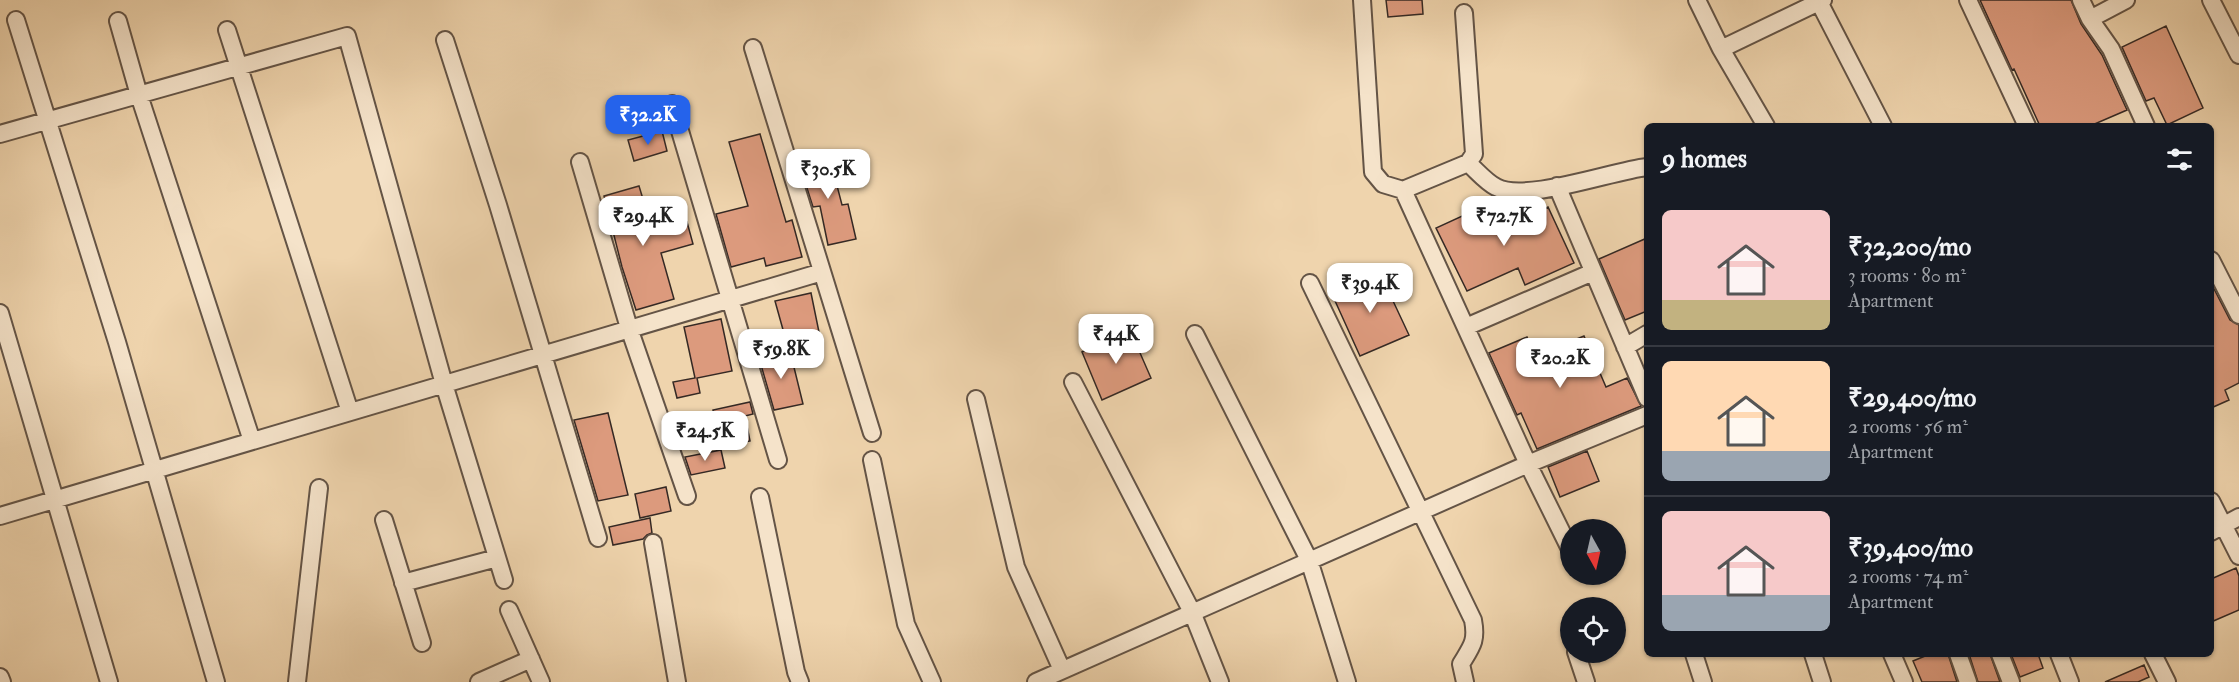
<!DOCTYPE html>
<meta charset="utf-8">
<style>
body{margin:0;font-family:"IM FELL Double Pica",serif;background:#20242c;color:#f1f3f6;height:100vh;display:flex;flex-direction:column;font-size:22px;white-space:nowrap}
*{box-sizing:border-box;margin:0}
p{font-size:20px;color:#9ea1a6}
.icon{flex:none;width:33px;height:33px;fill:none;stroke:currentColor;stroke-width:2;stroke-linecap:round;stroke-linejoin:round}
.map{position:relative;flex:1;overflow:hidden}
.side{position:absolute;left:1644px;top:123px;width:570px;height:534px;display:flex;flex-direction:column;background:#171b24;border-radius:9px;box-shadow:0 2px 4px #0004}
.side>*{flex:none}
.needle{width:39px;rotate:172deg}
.tools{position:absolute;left:1560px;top:519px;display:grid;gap:12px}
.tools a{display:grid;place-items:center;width:66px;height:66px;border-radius:50%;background:#171b24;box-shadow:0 2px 4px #0004;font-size:30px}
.price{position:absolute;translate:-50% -51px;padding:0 14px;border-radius:12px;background:#fff;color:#222;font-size:20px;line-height:39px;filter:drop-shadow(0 2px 3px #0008)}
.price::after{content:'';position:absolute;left:50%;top:36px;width:18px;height:14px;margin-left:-9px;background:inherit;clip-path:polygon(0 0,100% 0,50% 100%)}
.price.active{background:#2563eb;color:#fff}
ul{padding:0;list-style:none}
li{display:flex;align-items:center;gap:18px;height:150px;padding:0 18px}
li+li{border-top:2px solid #363941}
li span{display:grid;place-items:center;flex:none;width:168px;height:120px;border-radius:9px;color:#555}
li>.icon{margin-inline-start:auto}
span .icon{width:72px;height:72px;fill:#fffc;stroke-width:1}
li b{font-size:26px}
h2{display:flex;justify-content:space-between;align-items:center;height:72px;padding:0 18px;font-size:26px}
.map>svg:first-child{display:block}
</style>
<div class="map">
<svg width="2239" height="682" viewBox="0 0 2239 682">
<rect width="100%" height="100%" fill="#efd4ad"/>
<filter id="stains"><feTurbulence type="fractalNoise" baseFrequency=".00333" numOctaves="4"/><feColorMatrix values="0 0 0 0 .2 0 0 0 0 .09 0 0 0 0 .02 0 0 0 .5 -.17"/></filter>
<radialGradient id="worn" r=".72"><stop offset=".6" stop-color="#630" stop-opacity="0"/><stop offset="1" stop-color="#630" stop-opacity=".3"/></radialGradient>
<path fill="#dc9a7d" stroke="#352924" stroke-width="1.5" d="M 1386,0 L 1422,0 L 1423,14 L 1388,17 Z
M 1980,0 L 2071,0 L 2081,24 L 2102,55 L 2127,110 L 2090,126 L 2040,126 L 2014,69 L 2012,70 Z
M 2166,26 L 2203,108 L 2167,125 L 2154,98 L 2146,101 L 2122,47 Z
M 662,131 L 667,151 L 634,161 L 628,140 Z
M 760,134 L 786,222 L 792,220 L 802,257 L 766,266 L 764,258 L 731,267 L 716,214 L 748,206 L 729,142 Z
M 829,155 L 842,205 L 848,204 L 856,239 L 828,245 L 820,206 L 813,207 L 799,163 Z
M 639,186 L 653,232 L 687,222 L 693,244 L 661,253 L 674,299 L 636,310 L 622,267 L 604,196 Z
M 1484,206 L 1495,230 L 1548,207 L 1574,263 L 1525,285 L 1518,268 L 1467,291 L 1436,228 Z
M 1647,238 L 1647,311 L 1625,320 L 1599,259 Z
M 1379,271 L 1409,335 L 1360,356 L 1331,292 Z
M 2211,283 L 2230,320 L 2239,325 L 2239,383 L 2225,390 L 2229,400 L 2211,408 Z
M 811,293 L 820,337 L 787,344 L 775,301 Z
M 721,319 L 732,371 L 697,378 L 700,393 L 677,398 L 673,382 L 695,378 L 684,327 Z
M 1130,330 L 1151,378 L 1102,400 L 1082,352 Z
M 1584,336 L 1606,387 L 1627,378 L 1641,406 L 1537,449 L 1521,413 L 1517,415 L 1489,353 L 1527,337 L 1535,356 Z
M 790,351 L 803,404 L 774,410 L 759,358 Z
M 750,402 L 753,414 L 745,416 L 750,441 L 721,447 L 713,410 Z
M 608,413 L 628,495 L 598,501 L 574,420 Z
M 721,450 L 725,468 L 691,475 L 685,457 Z
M 1587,451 L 1599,481 L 1560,497 L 1548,467 Z
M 666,487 L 671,511 L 640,518 L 635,494 Z
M 650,518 L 652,533 L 647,535 L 643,539 L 613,545 L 609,527 Z
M 2236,568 L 2239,576 L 2239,610 L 2211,622 L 2211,579 Z
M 1930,654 L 1948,654 L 1957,682 L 1922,682 L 1913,661 Z
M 1969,654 L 1990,654 L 2000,682 L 1978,682 Z
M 2011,654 L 2038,654 L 2043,668 L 2020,677 Z
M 2144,665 L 2149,677 L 2138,682 L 2105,682 Z"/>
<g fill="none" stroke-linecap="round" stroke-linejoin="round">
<defs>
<path id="minor" d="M 1362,0 L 1373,172 L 1383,184 L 1403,190 L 1468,163 L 1474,154 L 1464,13
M 1697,0 L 1721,49 L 1766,126
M 1818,0 L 1883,126
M 1968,0 L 2027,126
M 2081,0 L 2090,19 L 2111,49 L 2146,126
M 2211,0 L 2239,55
M 2090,19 L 2126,0
M 16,20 L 117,342 L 216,682
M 118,21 L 139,95 L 252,441
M 227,30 L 350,412
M 445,40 L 498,205 L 598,538
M 753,48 L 872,433
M 1721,49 L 1823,0
M 672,104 L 778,460
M 0,134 L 347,36 L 444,384 L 504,580
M 580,162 L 629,328 L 687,496
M 1468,163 C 1477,171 1486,182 1496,187 C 1525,203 1612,171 1647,167
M 1557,186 L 1647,398
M 1403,190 L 1528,464 L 1570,549
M 2211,260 L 2239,315
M 1310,283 L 1473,620 C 1477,641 1472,646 1461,664 L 1465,682
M 0,313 L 109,682
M 1466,327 L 1593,272
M 1195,334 L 1309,560 L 1347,682
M 1625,347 L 1647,334
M 1073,382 L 1192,612 L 1220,682
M 976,399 L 1016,567 L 1062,670
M 872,460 L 906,624 L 932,682
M 760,497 L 796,672 L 800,682
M 2211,501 L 2239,556
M 0,516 L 822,272
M 384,520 L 422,643
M 2211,532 L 2239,517
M 653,543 L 677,682
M 403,583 L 497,558
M 509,610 L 541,682
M 1576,652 L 1586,682
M 1694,654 L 1703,682
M 1813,654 L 1822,682
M 1892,654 L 1904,682
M 1958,654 L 1968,682
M 2000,654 L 2011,682
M 2059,654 L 2070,682
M 2153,654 L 2167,682
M 0,677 L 2,682
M 297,682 L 319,488
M 479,682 L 531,659
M 1036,682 L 1528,464 L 1647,415"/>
</defs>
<use href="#minor" stroke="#645446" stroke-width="20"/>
<use href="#minor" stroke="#f5e3ca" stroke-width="16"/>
</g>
<rect width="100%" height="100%" filter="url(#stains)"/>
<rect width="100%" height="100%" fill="url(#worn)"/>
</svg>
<div class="tools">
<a><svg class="needle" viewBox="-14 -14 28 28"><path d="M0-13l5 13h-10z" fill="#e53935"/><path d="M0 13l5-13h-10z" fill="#9ea1a6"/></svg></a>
<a><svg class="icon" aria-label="locate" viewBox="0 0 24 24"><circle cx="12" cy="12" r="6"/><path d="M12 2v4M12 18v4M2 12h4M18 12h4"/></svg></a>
</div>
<b class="price active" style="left:648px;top:146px">₹32.2K</b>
<b class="price" style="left:828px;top:200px">₹30.5K</b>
<b class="price" style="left:643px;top:247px">₹29.4K</b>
<b class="price" style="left:1504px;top:247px">₹72.7K</b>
<b class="price" style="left:1370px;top:314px">₹39.4K</b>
<b class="price" style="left:1116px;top:365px">₹44K</b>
<b class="price" style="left:781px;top:380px">₹59.8K</b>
<b class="price" style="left:1560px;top:389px">₹20.2K</b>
<b class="price" style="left:705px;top:462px">₹24.5K</b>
<section class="side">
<h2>9 homes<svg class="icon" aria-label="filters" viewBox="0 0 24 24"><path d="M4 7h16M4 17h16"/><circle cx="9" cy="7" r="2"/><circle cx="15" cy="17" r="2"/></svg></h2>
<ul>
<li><span style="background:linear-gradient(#f6c9c9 75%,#c2b280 0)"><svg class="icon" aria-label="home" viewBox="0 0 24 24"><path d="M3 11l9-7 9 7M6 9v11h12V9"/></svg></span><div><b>₹32,200/mo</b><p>3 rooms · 80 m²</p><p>Apartment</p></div></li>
<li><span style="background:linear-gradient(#ffd9b3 75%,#9aa5b1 0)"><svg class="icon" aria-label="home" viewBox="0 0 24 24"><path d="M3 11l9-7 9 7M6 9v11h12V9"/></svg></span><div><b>₹29,400/mo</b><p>2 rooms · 56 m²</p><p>Apartment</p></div></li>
<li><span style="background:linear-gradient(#f6c9c9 70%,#9aa5b1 0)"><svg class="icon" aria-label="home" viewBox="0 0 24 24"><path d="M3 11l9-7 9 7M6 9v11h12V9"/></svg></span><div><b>₹39,400/mo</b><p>2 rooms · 74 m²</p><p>Apartment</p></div></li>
</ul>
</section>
</div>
